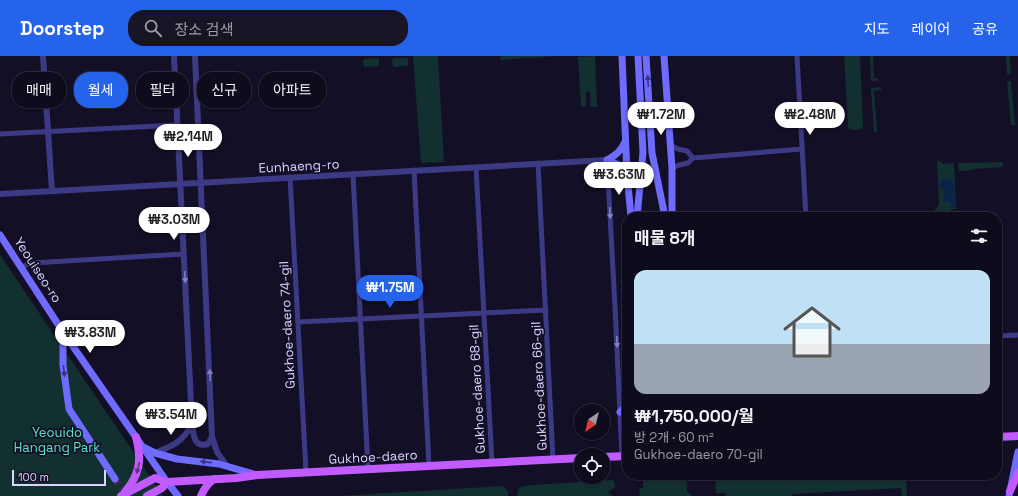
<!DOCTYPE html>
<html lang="ko">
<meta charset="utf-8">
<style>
body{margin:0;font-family:"Space Grotesk","Noto Sans KR",sans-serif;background:#171425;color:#f1f3f6;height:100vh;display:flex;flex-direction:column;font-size:15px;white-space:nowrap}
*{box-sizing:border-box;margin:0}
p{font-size:13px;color:#9b9ba3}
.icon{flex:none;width:22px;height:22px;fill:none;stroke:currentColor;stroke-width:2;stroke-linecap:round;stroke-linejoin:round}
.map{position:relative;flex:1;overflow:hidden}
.side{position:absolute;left:622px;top:156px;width:380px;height:268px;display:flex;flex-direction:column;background:#0e0b1c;border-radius:16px;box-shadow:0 1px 3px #0004,0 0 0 1px #2e2b3b}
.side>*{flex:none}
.guide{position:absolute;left:12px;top:16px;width:380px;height:36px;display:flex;gap:8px}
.needle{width:26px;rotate:215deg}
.tools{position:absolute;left:574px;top:348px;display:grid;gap:8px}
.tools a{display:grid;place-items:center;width:36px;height:36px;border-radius:50%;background:#0e0b1c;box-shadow:0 1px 3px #0004,0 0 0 1px #2e2b3b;font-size:20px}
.scale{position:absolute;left:12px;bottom:10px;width:94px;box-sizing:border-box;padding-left:4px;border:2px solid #d9d4ff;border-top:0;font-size:11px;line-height:14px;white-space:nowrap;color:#d9d4ff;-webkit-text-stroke:3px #130f26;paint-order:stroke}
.price{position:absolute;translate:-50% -34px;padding:0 9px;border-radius:14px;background:#fff;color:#222;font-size:13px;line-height:26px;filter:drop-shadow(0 1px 2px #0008)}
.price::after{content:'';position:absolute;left:50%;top:24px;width:12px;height:9px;margin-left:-6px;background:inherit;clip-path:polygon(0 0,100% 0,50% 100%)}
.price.current{background:#2563eb;color:#fff}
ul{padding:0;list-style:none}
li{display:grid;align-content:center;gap:8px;height:212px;padding:0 12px}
li span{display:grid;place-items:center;height:124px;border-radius:12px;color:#555}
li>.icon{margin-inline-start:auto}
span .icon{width:72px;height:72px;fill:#fffc;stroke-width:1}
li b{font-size:17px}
h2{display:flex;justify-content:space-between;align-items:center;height:48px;padding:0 12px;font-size:17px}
.pill{padding:0 14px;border-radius:16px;background:#0e0b1c;box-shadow:0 1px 3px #0004,0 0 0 1px #2e2b3b;font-size:14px;line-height:36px}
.pill.current{background:#2563eb;color:#fff}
header{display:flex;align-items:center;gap:24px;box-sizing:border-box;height:56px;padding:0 20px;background:#2563eb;color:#fff}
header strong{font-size:19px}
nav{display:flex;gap:22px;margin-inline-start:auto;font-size:14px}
.search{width:280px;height:36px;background:#171425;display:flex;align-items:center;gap:10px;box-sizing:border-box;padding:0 14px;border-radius:16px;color:#9b9ba3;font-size:15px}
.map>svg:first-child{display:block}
</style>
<header>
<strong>Doorstep</strong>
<div class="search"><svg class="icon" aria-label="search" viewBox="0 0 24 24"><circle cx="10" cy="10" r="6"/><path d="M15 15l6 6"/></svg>장소 검색</div>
<nav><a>지도</a><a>레이어</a><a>공유</a></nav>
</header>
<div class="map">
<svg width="1018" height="440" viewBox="0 0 1018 440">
<rect width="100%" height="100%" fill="#130f26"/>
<path fill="#12302f" d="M 413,0 L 438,0 L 444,106 L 421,107 Z
M 500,0 L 558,0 L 501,4 Z
M 595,0 L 597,51 L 591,51 L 590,35 L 586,36 L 586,50 L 581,51 L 578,1 Z
M 844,0 L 860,0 L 863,70 L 863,72 C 859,74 852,75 848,72 L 848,71 Z
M 870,0 L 873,0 L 874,22 L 878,22 L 878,25 L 871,25 Z
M 1006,0 L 1010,0 L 1011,18 L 1007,18 Z
M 377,2 L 379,3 L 379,10 L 364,11 L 363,4 L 365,3 Z
M 394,2 L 406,2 L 408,3 L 408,10 L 393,11 L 392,3 Z
M 1007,25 L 1011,25 L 1015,69 L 1011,69 Z
M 881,31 L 881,34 L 874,35 L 877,76 L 874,76 L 871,32 Z
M 937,104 L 944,108 L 954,107 L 956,153 L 951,153 L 952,160 L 929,161 L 939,149 Z
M 1003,106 L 1003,111 L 974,113 L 973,114 L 959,115 L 958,107 Z
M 0,199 L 163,440 L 0,440 Z
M 716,419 L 906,419 L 907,440 L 902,440 L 901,432 L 793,438 L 792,440 L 726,440 L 726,437 L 716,437 L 715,422 Z
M 680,421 C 688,422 687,429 687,436 L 691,438 L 691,440 L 640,440 L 639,433 L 643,432 L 643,426 L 646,423 Z
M 613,424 L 615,427 L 615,432 L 610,434 L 608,437 L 613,440 L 517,440 L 518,434 L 521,431 L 532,429 Z
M 503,430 L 508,435 L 508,440 L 338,440 Z"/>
<path fill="#0c2248" d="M 942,123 L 953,124 L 956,151 L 951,152 L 950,146 L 943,146 L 943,142 L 946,137 L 944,134 L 941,132 L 940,129 L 941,127 L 941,126 Z"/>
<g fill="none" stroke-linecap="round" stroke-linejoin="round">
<path stroke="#312d47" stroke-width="7" stroke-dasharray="7 3.5" stroke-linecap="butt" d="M 115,423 L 126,440"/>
<path stroke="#3d3a85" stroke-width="5" d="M 797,0 L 806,161
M 0,78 L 177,69
M 670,89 L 678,93 L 687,95 L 693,102
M 607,104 L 615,251 L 622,400
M 538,107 L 553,404
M 476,111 L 492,407
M 672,112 L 679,109 L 688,107 L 693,102 L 802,93
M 414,114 L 429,410
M 353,118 L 368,413
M 290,121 L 306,416
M 21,211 L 32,207 L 183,198
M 298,266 L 546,254
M 997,280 L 1018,279"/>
<path stroke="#3d3a85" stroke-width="6" d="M 43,0 L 52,135
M 174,0 L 192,368 C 194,379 193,392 208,388 L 212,381
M 195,0 L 212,381 L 217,396 L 227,410
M 178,89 C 186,95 191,92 199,87
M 0,138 L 607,104
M 183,164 C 184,157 189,156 195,157 L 202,166
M 155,397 C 172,390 183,386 192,368"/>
<path stroke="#6f6bff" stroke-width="7" d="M 622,0 L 627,118 L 631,161
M 646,0 L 652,97 L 665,161
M 664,0 L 672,112 L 672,161
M 607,104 C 616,99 621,95 625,86
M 607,104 L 619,109 L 627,118
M 637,161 L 643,96 L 638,0
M 0,179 L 63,276 L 167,426 L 178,440
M 63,276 L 63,309 L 69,353 L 115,423
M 620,356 L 627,348
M 143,391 L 155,397 L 177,403 L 219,408 L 257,419
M 1009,440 L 1018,396"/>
<path stroke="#c25bff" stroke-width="8" d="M 997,381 L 1018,380
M 603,401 L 627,400
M 1010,435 L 1018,417
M 125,436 C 140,418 142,404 136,381
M 121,440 L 155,422 L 167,426 L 236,422 L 257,419 L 581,402
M 147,440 L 162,432 L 167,426
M 201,440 C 204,433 208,427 214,423"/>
</g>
<defs><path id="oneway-solid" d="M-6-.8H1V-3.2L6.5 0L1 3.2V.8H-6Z"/></defs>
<g fill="#38347d">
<use href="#oneway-solid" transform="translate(648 25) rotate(-94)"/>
<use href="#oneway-solid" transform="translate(64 315) rotate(83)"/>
<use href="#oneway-solid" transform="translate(206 406) rotate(-174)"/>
</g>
<g fill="#837fbc">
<use href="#oneway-solid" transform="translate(610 157) rotate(87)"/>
<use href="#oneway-solid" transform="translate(185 221) rotate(87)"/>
<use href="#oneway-solid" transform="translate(617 286) rotate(88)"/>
<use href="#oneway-solid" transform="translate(210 319) rotate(-93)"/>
</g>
<use fill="#623188" href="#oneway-solid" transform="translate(138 412) rotate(104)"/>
<g text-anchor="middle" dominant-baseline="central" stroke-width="3.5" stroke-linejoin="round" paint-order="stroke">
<g font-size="13" fill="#d9d4ff" stroke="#130f26">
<text transform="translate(299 110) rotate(-3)">Eunhaeng-ro</text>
<text transform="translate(38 214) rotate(57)">Yeouiseo-ro</text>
<text transform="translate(287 269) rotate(-93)">Gukhoe-daero 74-gil</text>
<text transform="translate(539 330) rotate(-93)">Gukhoe-daero 66-gil</text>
<text transform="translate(477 333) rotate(-93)">Gukhoe-daero 68-gil</text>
<text transform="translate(373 401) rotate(-3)">Gukhoe-daero</text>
</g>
<g font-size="13" fill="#5fe0c0" stroke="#130f26">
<text x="57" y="376">Yeouido<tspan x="57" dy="15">Hangang Park</tspan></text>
</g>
</g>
</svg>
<div class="tools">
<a><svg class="needle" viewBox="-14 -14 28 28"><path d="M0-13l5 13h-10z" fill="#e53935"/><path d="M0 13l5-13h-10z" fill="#9b9ba3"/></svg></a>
<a><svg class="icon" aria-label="locate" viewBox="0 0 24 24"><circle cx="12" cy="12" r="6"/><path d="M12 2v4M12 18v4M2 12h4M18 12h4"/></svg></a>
</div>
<div class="scale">100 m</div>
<b class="price" style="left:661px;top:80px">₩1.72M</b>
<b class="price" style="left:810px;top:80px">₩2.48M</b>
<b class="price" style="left:188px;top:102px">₩2.14M</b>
<b class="price" style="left:619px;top:140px">₩3.63M</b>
<b class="price" style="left:174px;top:185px">₩3.03M</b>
<b class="price current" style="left:390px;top:253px">₩1.75M</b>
<b class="price" style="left:90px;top:298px">₩3.83M</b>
<b class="price" style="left:171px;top:380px">₩3.54M</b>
<div class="guide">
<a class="pill">매매</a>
<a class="pill current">월세</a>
<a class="pill">필터</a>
<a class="pill">신규</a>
<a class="pill">아파트</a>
</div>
<section class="side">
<h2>매물 8개<svg class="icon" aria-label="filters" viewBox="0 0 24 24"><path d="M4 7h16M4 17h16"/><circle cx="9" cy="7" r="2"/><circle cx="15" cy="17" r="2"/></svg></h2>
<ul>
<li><span style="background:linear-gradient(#bfe0f5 60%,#9aa5b1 0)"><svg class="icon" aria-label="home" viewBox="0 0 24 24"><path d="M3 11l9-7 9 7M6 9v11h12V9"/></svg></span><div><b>₩1,750,000/월</b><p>방 2개 · 60 m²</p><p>Gukhoe-daero 70-gil</p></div></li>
</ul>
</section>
</div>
